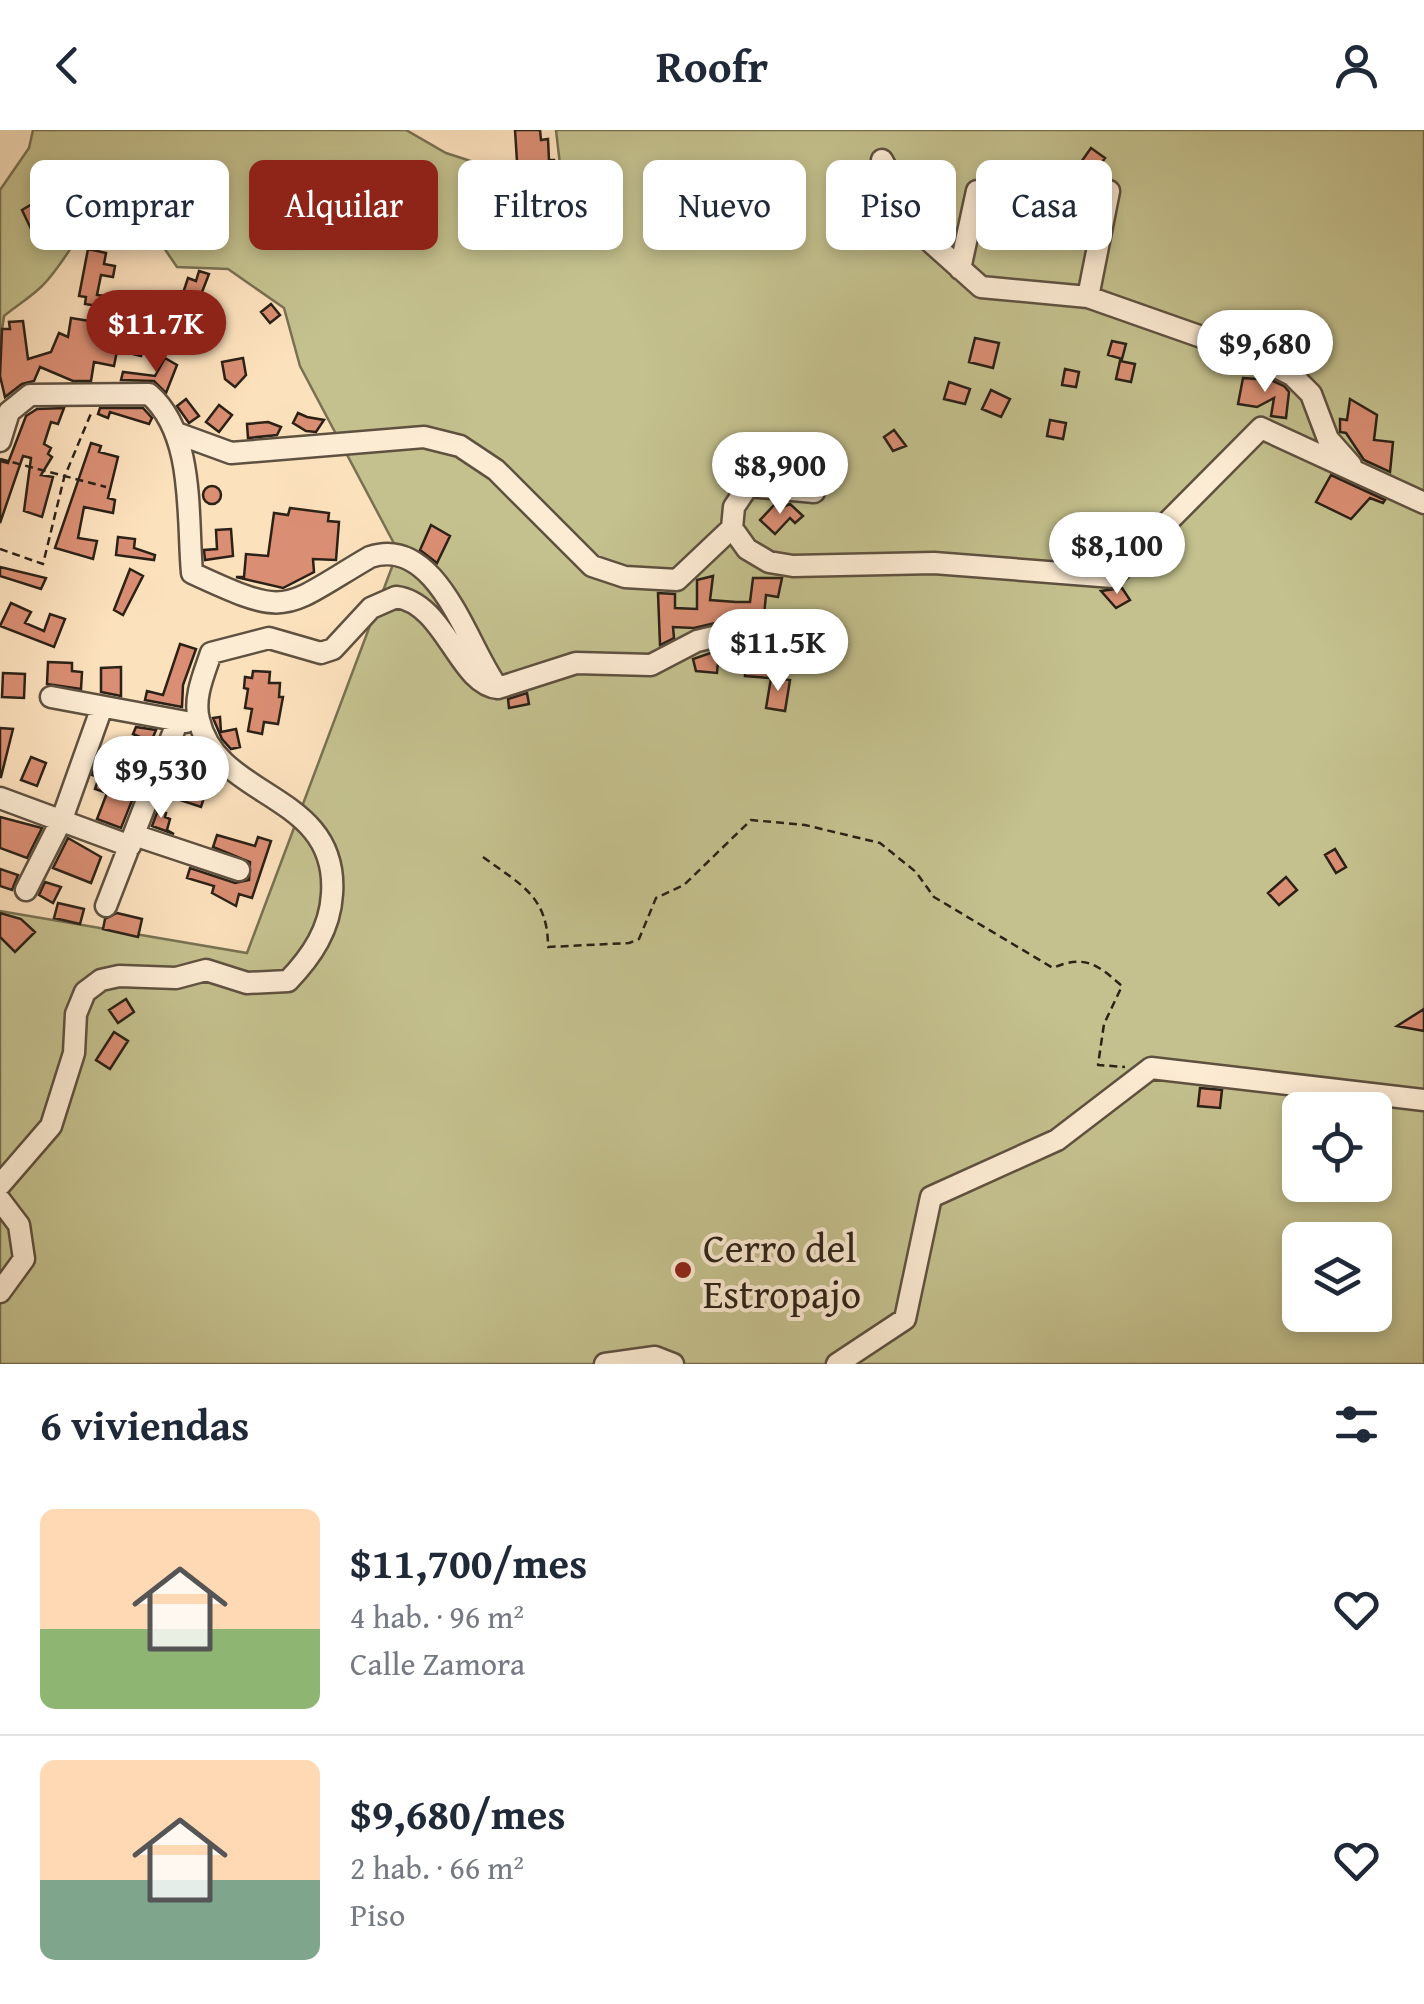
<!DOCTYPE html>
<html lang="es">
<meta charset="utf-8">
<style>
body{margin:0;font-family:"Gentium Book Plus",serif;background:#f2f2f3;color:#1f2937;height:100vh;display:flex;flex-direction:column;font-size:38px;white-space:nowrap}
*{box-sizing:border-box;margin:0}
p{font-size:32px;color:#747a83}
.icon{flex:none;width:55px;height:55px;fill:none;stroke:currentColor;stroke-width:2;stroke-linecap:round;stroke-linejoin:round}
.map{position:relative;height:1234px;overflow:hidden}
.sheet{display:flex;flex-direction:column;background:#fff;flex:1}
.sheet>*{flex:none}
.top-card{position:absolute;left:30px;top:30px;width:1365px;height:90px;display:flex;gap:20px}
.controls{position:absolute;left:1282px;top:962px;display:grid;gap:20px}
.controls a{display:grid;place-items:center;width:110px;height:110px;border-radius:15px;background:#fff;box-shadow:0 5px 15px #0003;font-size:50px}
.price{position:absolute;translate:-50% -85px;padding:0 22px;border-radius:35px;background:#fff;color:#222;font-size:32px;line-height:65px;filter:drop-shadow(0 2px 5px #0008)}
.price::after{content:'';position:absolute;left:50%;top:60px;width:30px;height:22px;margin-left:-15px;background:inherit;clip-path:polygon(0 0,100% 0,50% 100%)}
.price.selected{background:#8f2418;color:#fff}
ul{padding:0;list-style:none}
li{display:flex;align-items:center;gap:30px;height:250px;padding:0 40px}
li+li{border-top:2px solid #e0e1e3}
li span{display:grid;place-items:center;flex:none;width:280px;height:200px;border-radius:15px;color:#555}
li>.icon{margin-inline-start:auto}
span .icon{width:120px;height:120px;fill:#fffc;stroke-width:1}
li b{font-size:42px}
h2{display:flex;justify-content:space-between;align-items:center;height:120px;padding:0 40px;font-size:42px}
.tag{padding:0 35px;border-radius:15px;background:#fff;box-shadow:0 5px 15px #0003;font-size:35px;line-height:90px}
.tag.selected{background:#8f2418;color:#fff}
header{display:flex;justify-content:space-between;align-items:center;height:130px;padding:0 40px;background:#fff;font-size:45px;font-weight:700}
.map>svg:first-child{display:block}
</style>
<header><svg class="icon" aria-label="back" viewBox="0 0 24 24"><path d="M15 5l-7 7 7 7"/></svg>Roofr<svg class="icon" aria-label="person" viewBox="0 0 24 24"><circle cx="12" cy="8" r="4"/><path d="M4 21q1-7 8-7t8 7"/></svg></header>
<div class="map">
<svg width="1424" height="1234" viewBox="0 0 1424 1234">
<rect width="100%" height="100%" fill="#fce1bd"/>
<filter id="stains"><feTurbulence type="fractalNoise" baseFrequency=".002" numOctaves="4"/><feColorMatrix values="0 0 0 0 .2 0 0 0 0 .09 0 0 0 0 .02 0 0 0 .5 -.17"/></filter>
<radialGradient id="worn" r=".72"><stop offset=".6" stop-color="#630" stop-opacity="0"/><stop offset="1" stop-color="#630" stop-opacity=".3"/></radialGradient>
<path fill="#c4c18e" stroke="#787152" stroke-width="2.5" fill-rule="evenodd" d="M 33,0 L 406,0 L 446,23 L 563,61 L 556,0 L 1424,0 L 1424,1234 L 0,1234 L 0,781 L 247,823 L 398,421 L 300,236 L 284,178 L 228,139 L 177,137 L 151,99 L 124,73 C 83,82 70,129 42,156 C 31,167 16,176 4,186 L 0,214 L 0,60 L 29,18 ZM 1300,980 L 1375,980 L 1375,1055 L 1300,1055 ZM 1300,1110 L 1375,1110 L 1375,1185 L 1300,1185 Z"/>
<path fill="#da8e73" stroke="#2b2116" stroke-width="2.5" d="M 515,0 L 540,0 L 541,10 L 548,9 L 549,30 L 554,30 L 555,50 L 529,53 L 530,63 L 519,63 Z
M 1091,18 L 1105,28 L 1098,38 L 1094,36 L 1074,67 L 1062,59 Z
M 1035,34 L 1055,38 L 1044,73 L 1026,65 Z
M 34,73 L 46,96 L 33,103 L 22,80 Z
M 110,79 L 136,88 L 132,100 L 106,92 Z
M 55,90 L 69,93 L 63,118 L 50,115 Z
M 88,119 L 106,123 L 104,134 L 115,136 L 113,147 L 101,145 L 97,165 L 163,173 L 161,186 L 85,174 L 86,167 L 79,166 Z
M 199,141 L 209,144 L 197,175 L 183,163 L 188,148 L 196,151 Z
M 271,174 L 280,185 L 270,193 L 261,182 Z
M 71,188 L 102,193 L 98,211 L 118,216 L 114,236 L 94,232 L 91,251 L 73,251 L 40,237 L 34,251 L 22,254 L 5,267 L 0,246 L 2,199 L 10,199 L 9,192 L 23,191 L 28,229 L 51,222 L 59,203 L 68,207 Z
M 134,200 L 149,204 L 141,226 L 129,223 Z
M 975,208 L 999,213 L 993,238 L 969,232 Z
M 1112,211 L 1126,214 L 1122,229 L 1108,225 Z
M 165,228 L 177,235 L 166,263 L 154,251 L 121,250 L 123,242 L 155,246 Z
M 243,228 L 246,245 L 235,257 L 225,249 L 222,232 Z
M 1120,231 L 1135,234 L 1131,252 L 1116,249 Z
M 1065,239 L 1079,242 L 1076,257 L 1062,255 Z
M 1243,248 L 1271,250 L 1284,256 L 1289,262 L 1286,288 L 1271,286 L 1274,268 L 1257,277 L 1238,274 Z
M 949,252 L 970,259 L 965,274 L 944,269 Z
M 991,260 L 1010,269 L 1001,287 L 982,279 Z
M 186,269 L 199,286 L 189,293 L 177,276 Z
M 1350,269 L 1377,285 L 1374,310 L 1393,312 L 1390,342 L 1364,330 L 1346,303 L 1340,302 L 1340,289 L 1347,290 Z
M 219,275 L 232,285 L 219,302 L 206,292 Z
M 64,278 L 58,294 L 51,292 L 44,314 L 51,318 L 48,324 L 52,327 L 41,345 L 53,347 L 42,387 L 24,381 L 31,328 L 23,326 L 0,393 L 0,331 L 8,333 L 26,286 L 37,279 Z
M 100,278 L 143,278 L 152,288 L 149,294 L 110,282 L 108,288 L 98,284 Z
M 298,283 L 307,287 L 324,290 L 316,302 L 306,301 L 293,293 Z
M 1050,290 L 1066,293 L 1063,309 L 1047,306 Z
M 268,292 L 281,297 L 277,305 L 248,308 L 247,294 Z
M 894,300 L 906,316 L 893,321 L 884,307 Z
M 801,309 L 816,312 L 810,348 L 794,346 Z
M 91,313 L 101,316 L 99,322 L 118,327 L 108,368 L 115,370 L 113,383 L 84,377 L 78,408 L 97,411 L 93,429 L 55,418 Z
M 1331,345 L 1385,370 L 1383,373 L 1370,368 L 1351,389 L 1316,372 Z
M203 365a9 9 0 1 1 18 0a9 9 0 1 1-18 0Z
M 776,373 L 780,378 L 790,374 L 803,386 L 795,393 L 790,388 L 775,404 L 760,390 Z
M 290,378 L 329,383 L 328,391 L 339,392 L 336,430 L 313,429 L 314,442 L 283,458 L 236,447 L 244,447 L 246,424 L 268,426 L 274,383 L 288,385 Z
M 431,395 L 450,406 L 437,433 L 420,420 Z
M 231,399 L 233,426 L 205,430 L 204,420 L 217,419 L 216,400 Z
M 118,407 L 135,409 L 134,418 L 155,425 L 154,430 L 116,425 Z
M 0,437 L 46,448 L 41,459 L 0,446 Z
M 130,439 L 143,446 L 123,485 L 114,480 Z
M 713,446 L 710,470 L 736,472 L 750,472 L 753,448 L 782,448 L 778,467 L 766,465 L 763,495 L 757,498 L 728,490 L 694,498 L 673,497 L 674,508 L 660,515 L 658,463 L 675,464 L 675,478 L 697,479 L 697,450 Z
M 1122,458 L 1130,470 L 1116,478 L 1101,461 Z
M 11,473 L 31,482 L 25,493 L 44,501 L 50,484 L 65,489 L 54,517 L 0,496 Z
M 803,487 L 818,489 L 814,506 L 800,503 Z
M 180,514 L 196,519 L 183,555 L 182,577 L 145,570 L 147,561 L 163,565 Z
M 719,520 L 717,543 L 696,541 L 693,529 Z
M 773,521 L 769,548 L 745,546 L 746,530 Z
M 48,532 L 72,533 L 72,541 L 82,542 L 81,559 L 47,554 Z
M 121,537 L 121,566 L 101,562 L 101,538 Z
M 253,541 L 270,542 L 269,553 L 280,553 L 279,567 L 283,567 L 278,594 L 264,592 L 262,604 L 248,601 L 252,579 L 245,578 L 248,559 L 244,558 L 245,547 L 252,548 Z
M 3,543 L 25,544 L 24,568 L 2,567 Z
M 771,548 L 790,550 L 785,581 L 766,578 Z
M 527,563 L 529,574 L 509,578 L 508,569 Z
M 220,587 L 221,602 L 236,599 L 240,617 L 231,619 L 222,609 L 213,588 Z
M 136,597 L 156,600 L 151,612 L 133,604 Z
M 0,598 L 13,599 L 1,647 L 0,647 Z
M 181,620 L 201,627 L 199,643 L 211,646 L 201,677 L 180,670 L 183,662 L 167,658 Z
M 31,627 L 46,633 L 37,656 L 21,650 Z
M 98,630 L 141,648 L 121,698 L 97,689 L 107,663 L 95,659 L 99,647 L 92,645 Z
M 158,680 L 166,683 L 165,687 L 170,689 L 167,700 L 174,704 L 152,696 Z
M 0,687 L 42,698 L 27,728 L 0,718 Z
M 217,705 L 255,716 L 258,707 L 271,711 L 252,768 L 239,764 L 236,776 L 212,763 L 214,756 L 187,748 L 190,738 L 235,753 L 249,750 L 250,732 L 213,717 Z
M 68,708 L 101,727 L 91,753 L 53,738 Z
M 1335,719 L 1346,737 L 1336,743 L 1325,725 Z
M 0,739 L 18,745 L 12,760 L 0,756 Z
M 1286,747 L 1297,760 L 1279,775 L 1268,763 Z
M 45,752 L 61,757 L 53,773 L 39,765 Z
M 58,773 L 84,779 L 80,794 L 54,788 Z
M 0,783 L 21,789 L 35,802 L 15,822 L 0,807 Z
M 117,783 L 142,789 L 138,807 L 103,799 L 105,789 Z
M 126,869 L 134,882 L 118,893 L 109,880 Z
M 1424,879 L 1424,901 L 1397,896 Z
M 114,902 L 128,911 L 110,939 L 96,930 Z
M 1200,958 L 1222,960 L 1220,978 L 1198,976 Z
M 1300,969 L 1329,973 L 1328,980 L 1300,980 Z"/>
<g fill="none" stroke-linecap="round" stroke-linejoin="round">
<defs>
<path id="minor" d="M 882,30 L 924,106 L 981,157 L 1088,167 L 1250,224 L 1292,245 L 1311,264 L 1328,309 L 1351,335
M 960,139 L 977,61
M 1088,167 L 1109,61
M 179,304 L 231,323 L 424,307 L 460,316 L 496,340 L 592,436 L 625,447 L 677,450 L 732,398
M 0,311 L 9,282 L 30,265 L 149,264 C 195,304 187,386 192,443 C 291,489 281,479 370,427 C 438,404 468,519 498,558 L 576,533 L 651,535 L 697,511 L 730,503 L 757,513 L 787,500
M 814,362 L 748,356 L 734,377 L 732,398 L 747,419 L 769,432 L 793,436 L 934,433 L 1113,447 L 1261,298 L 1424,373
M 51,567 L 186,592
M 0,668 L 130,716
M 134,705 L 239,740
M 26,760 L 62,689 L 102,577
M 106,776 L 177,593
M 0,1055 L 51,996 L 74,923 L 76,884 L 85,862 L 101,850 L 119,846 L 176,848 L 206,840 L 247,853 L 288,851 C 312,826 330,799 332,764 C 339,662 217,670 199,590 C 193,568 204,544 211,523 L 269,508 L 321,523 L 333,519 L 371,478 L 396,467 C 445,473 459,555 498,558
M 0,1070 L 19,1095 L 24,1129 L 0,1162
M 605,1234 L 655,1227 L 673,1234
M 837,1234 L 905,1189 L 931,1067 L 1057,1010 L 1151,938 L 1424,970"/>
</defs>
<use href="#minor" stroke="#5f5140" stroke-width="25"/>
<path stroke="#2b2116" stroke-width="2.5" stroke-dasharray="8 5" stroke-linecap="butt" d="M 0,329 L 106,357
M 0,419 L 43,434 L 64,348 L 92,281
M 483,727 C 521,755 548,766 548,817 L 629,813 L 639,809 L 656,768 L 684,755 L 751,690 L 805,695 L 880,713 L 916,742 L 934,767 L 1053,838 C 1085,824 1098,835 1122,856 L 1104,894 L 1098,935 L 1125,937"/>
<use href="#minor" stroke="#fdecd4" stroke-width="20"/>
</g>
<circle fill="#8f2418" stroke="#fdecd4" stroke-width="4" cx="683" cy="1140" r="10"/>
<g text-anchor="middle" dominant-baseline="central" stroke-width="8" stroke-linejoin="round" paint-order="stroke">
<g font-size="40" fill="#2b2116" stroke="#fdecd4" text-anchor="start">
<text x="703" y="1117">Cerro del<tspan x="703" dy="46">Estropajo</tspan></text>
</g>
</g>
<rect width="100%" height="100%" filter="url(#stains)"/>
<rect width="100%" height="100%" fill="url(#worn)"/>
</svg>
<div class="controls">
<a><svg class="icon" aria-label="locate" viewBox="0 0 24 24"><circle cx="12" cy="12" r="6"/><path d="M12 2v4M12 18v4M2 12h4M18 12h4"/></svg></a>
<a><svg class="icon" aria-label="layers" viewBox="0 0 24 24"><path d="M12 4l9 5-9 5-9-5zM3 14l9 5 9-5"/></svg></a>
</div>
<b class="price selected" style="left:156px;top:245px">$11.7K</b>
<b class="price" style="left:1265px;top:265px">$9,680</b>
<b class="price" style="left:780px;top:387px">$8,900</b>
<b class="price" style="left:1117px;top:467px">$8,100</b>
<b class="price" style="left:778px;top:564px">$11.5K</b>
<b class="price" style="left:161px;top:691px">$9,530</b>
<div class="top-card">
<a class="tag">Comprar</a>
<a class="tag selected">Alquilar</a>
<a class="tag">Filtros</a>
<a class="tag">Nuevo</a>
<a class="tag">Piso</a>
<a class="tag">Casa</a>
</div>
</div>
<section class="sheet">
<h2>6 viviendas<svg class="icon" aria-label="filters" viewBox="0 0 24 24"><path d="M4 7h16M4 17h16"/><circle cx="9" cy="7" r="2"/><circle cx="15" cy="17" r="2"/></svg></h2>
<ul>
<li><span style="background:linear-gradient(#ffd9b3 60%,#8fb573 0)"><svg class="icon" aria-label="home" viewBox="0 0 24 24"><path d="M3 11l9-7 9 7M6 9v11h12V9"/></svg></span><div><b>$11,700/mes</b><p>4 hab. · 96 m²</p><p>Calle Zamora</p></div><svg class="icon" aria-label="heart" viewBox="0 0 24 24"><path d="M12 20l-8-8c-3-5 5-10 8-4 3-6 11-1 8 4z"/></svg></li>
<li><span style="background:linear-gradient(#ffd9b3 60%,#7fa58c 0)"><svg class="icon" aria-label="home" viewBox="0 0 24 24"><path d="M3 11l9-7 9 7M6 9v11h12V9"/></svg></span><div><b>$9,680/mes</b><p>2 hab. · 66 m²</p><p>Piso</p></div><svg class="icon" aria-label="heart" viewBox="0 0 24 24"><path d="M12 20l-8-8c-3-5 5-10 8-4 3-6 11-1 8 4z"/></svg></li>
</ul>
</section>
